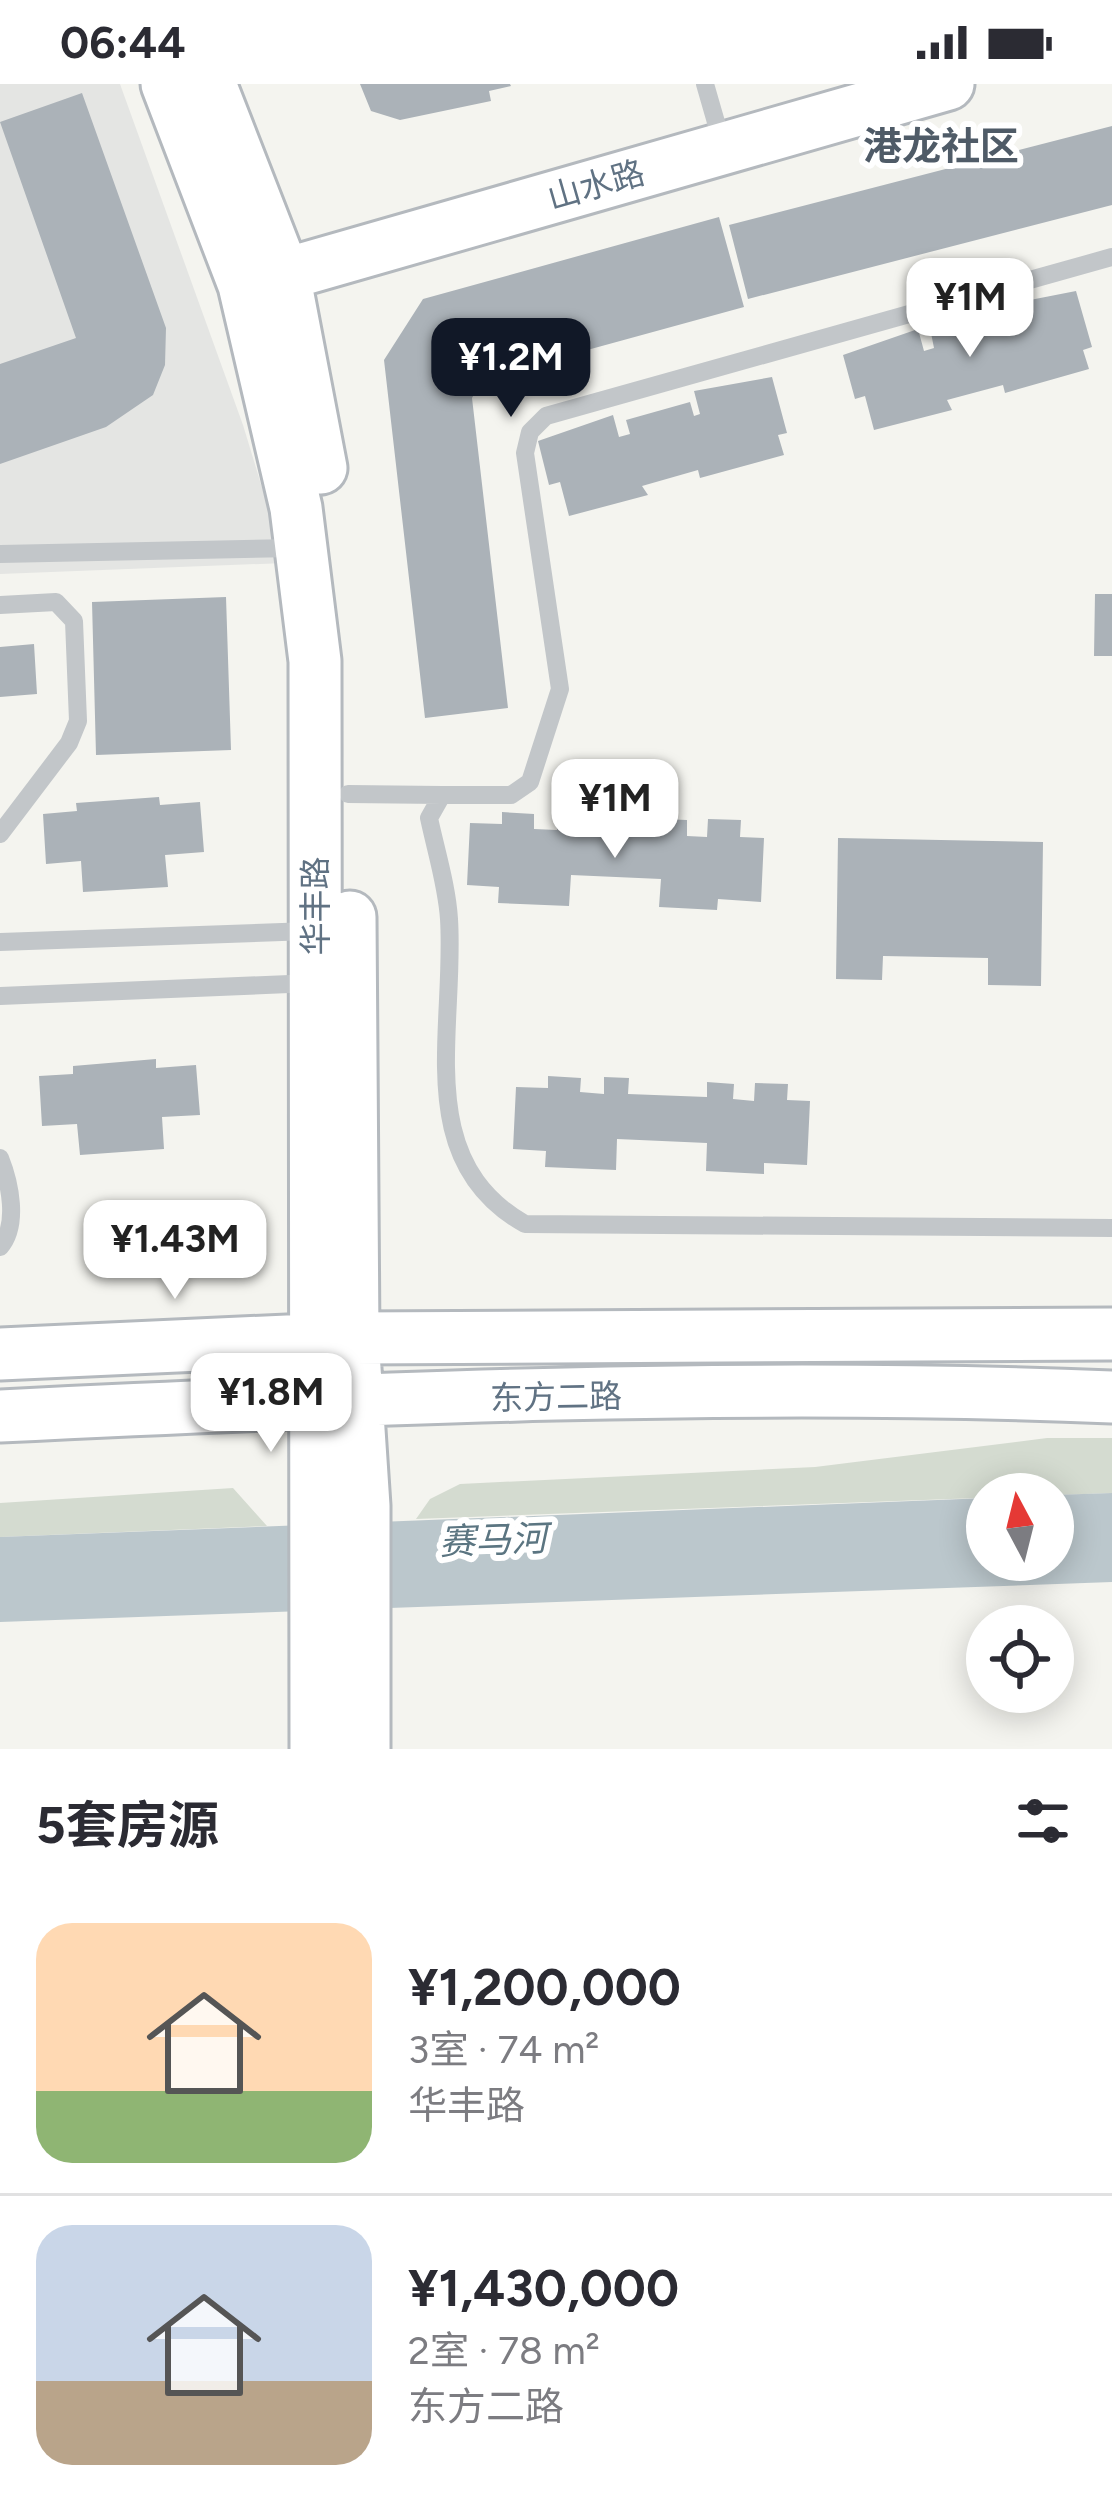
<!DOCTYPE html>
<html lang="zh">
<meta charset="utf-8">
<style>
body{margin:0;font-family:Figtree,"Noto Sans SC",sans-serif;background:#f7f7f7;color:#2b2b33;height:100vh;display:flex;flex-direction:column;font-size:45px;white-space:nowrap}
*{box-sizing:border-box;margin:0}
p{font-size:39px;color:#7c7c81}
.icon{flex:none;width:66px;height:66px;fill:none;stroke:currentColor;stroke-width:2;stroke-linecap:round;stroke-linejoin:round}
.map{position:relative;height:1665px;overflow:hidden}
.sheet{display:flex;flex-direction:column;background:#fff;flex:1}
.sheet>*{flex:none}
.needle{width:78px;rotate:353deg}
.controls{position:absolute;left:966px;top:1389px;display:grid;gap:24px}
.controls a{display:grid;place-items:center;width:108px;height:108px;border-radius:50%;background:#fff;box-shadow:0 6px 30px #0003;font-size:60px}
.price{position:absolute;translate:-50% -102px;padding:0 27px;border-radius:24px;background:#fff;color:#222;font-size:39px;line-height:78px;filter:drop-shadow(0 3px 6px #0008)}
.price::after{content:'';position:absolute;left:50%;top:72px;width:36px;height:27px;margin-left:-18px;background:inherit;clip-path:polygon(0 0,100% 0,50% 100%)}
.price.selected{background:#111827;color:#fff}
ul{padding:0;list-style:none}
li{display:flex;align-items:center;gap:36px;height:300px;padding:0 36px}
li+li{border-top:3px solid #e1e1e2}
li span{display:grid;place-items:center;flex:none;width:336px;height:240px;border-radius:36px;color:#555}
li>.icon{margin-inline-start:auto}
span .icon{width:144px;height:144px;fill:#fffc;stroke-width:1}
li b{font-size:51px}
h2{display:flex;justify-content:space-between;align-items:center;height:144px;padding:0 36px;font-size:51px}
.status{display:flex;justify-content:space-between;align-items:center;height:84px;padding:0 60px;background:#fff;direction:ltr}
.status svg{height:33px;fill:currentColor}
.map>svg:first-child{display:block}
</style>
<div class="status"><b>06:44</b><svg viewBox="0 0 49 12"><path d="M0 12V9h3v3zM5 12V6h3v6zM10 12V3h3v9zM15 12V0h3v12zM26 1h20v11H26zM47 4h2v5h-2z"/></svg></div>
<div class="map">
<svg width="1112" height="1665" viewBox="0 0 1112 1665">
<rect width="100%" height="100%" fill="#f4f4ef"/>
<path fill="#e4e5e3" d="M 0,0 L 120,0 L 243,341 L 285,479 L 0,490 Z"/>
<path fill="#d4dbd0" d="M 1047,1354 L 1112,1354 L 1112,1409 L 416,1435 L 430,1415 L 460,1400 L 815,1383 Z
M 233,1404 L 267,1442 L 0,1453 L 0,1419 Z"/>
<path fill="#bbc7cc" d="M 1112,1409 L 1112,1498 L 0,1538 L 0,1453 L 987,1414 L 987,1476 L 1053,1476 L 1053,1411 Z"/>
<path fill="#abb2b8" d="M 360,0 L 510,0 L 511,2 L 489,7 L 491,17 L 400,36 L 371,27 Z
M 82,9 L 166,244 L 165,281 L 153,311 L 106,343 L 0,380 L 0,280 L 76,254 L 0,38 Z
M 1112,42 L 1112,121 L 748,215 L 729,141 Z
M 719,133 L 744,223 L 482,295 L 472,314 L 508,624 L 425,634 L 384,276 L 423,215 Z
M 1076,207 L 1092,263 L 1083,266 L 1089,285 L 1005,309 L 1003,301 L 947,316 L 952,326 L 874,346 L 865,312 L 855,315 L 843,271 L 918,245 L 924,267 L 934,264 L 931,249 L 995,232 L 999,246 L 1005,245 L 999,222 Z
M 772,293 L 787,349 L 778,351 L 784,371 L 700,394 L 698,386 L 642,402 L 648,411 L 569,432 L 560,398 L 549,401 L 538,357 L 613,331 L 619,353 L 630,350 L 626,336 L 690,318 L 694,332 L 700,330 L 694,307 Z
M 1095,510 L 1112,510 L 1112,572 L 1094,572 Z
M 226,513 L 231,666 L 96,671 L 92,518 Z
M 34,560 L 37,610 L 0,613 L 0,563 Z
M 159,713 L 160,721 L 200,718 L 204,768 L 165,771 L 168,803 L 83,808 L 81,777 L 46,780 L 43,730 L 77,727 L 76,719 Z
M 502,728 L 534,730 L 534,745 L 557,746 L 558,729 L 583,730 L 582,746 L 660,749 L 661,735 L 687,736 L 687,752 L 707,753 L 708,735 L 741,736 L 740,753 L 764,754 L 761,818 L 718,815 L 717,826 L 659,823 L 661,795 L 571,791 L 569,822 L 498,819 L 499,803 L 467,801 L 470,739 L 502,740 Z
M 838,754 L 1043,758 L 1041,902 L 988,901 L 988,874 L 883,872 L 882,896 L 836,895 Z
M 156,975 L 156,984 L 196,981 L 200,1031 L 162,1033 L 164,1065 L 80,1071 L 77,1040 L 42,1042 L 39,992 L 73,990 L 73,982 Z
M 548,992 L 581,994 L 580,1008 L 604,1010 L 604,993 L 629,994 L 628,1010 L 707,1013 L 707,998 L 734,1000 L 733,1015 L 754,1017 L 755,999 L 788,1000 L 787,1016 L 810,1017 L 807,1081 L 764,1079 L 764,1090 L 706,1087 L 707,1059 L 617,1055 L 616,1086 L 545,1083 L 546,1067 L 513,1065 L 516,1003 L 548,1004 Z"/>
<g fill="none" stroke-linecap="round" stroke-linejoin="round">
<defs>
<path id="secondary" d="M 167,0 L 244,201 L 296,424 L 315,577 L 316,1665
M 210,0 L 284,190 L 321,384
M 251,200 L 948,0
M 350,833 L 353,1254 L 364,1422 L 364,1665
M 0,1270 L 353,1254 L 1112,1250
M 0,1332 C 370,1314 742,1298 1112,1313"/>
</defs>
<use href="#secondary" stroke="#b4b9be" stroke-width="57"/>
<path stroke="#c2c6c9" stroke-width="18" d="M 705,0 L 722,59
M 1112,173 L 546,332 L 530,348 L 525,369 L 560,605 L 530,698 L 511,711 L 442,711 L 429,734 C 436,767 447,802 449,835 C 456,945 411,1076 525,1140 L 1112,1144
M 0,470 L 295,464
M 0,521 L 56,518 L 74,537 L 78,637 L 69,659 L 0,750
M 348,710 L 442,711
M 0,858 L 310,847
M 0,912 L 313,899
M 0,1074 C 10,1099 19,1141 0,1163"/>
<use href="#secondary" stroke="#fff" stroke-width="51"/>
</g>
<g text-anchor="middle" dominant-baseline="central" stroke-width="12" stroke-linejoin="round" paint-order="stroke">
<g font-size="33" fill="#607283" stroke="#fff">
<text transform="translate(596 101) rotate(-16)">山水路</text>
<text transform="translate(315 822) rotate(-90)">华丰路</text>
<text transform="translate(556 1313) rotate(-1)">东方二路</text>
</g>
<g font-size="36" font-style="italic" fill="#5b7581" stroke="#fff">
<text transform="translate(493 1456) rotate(-2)">赛马河</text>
</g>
<g font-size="39" font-weight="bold" fill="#4f5b67" stroke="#fff">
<text x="941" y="62">港龙社区</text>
</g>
</g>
</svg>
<div class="controls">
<a><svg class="needle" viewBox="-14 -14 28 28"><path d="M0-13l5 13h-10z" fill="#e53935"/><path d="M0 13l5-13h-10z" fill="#7c7c81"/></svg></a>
<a><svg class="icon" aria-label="locate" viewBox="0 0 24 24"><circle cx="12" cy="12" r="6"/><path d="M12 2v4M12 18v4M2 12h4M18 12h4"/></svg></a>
</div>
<b class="price" style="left:970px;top:276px">¥1M</b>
<b class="price selected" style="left:511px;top:336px">¥1.2M</b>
<b class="price" style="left:615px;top:777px">¥1M</b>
<b class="price" style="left:175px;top:1218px">¥1.43M</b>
<b class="price" style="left:271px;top:1371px">¥1.8M</b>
</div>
<section class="sheet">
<h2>5套房源<svg class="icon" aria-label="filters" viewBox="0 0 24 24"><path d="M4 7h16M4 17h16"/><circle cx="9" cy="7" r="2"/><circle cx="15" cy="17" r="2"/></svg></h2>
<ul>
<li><span style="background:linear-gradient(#ffd9b3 70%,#8fb573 0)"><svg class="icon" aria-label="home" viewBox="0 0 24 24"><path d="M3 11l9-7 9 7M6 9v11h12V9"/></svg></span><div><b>¥1,200,000</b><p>3室 · 74 m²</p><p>华丰路</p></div></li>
<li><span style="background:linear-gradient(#c9d6e8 65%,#b9a48a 0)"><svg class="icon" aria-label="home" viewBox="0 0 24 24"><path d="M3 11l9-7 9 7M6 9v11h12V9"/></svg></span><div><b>¥1,430,000</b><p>2室 · 78 m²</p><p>东方二路</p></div></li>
</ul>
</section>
